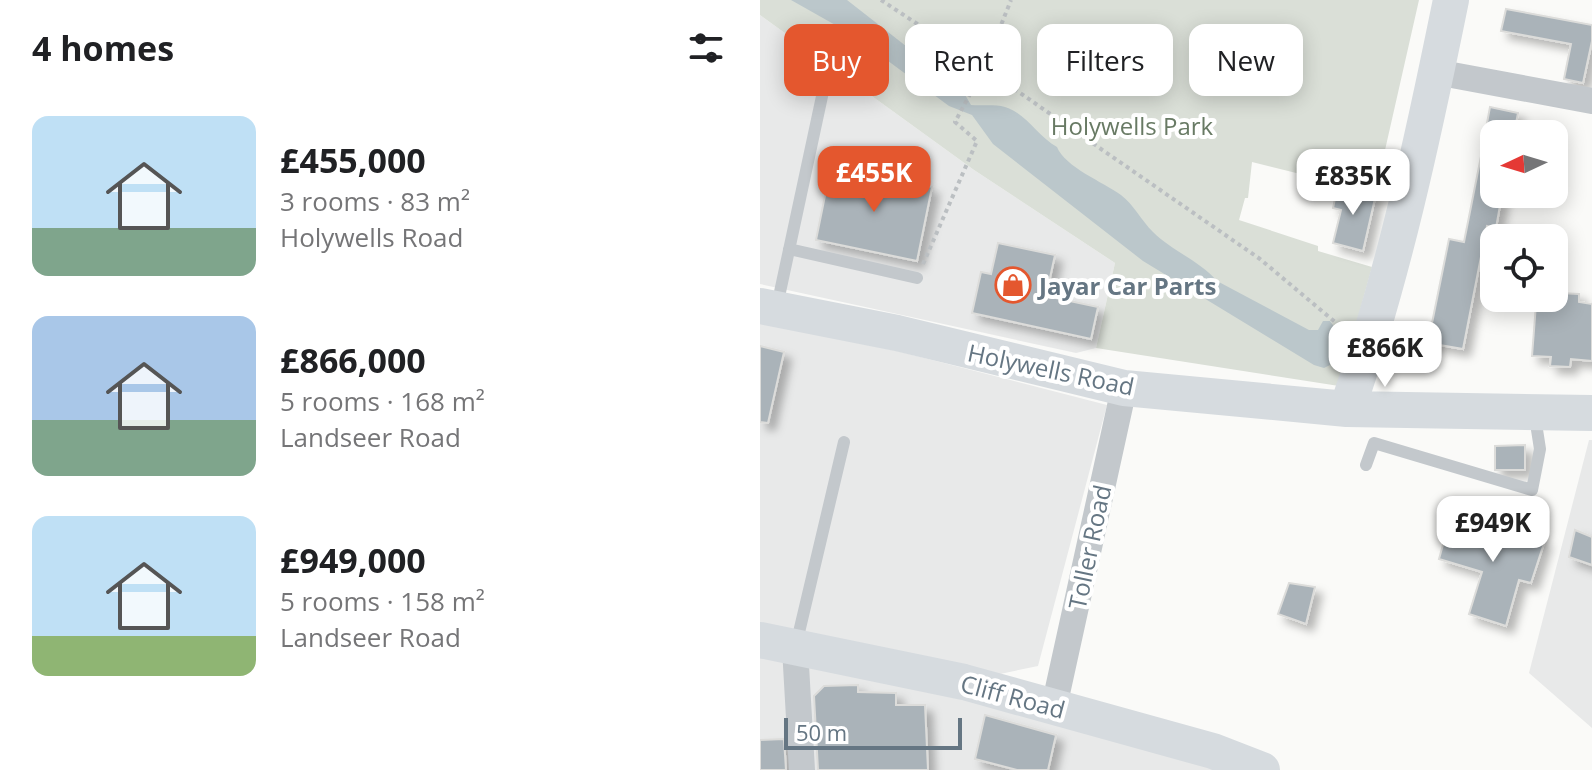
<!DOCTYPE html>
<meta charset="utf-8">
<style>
body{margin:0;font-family:"Open Sans",sans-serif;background:#f6f6f6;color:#202124;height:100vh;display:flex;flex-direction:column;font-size:30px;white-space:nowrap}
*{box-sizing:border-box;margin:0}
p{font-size:26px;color:#757577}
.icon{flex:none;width:44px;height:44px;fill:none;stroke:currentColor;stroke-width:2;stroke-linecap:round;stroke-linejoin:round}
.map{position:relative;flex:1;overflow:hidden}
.sheet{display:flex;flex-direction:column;background:#fff;width:760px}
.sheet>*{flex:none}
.guide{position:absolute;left:24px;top:24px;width:688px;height:72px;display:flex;gap:16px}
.needle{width:52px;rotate:266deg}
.fabs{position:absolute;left:720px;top:120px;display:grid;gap:16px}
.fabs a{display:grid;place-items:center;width:88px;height:88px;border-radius:16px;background:#fff;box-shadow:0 4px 20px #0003;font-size:40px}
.scale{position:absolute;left:24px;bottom:20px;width:178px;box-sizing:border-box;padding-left:8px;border:4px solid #657683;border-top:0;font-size:22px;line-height:28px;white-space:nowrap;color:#657683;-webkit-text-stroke:6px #fff;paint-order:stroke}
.price{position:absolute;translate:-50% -68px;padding:0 18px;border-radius:16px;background:#fff;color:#222;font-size:26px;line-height:52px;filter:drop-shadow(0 2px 4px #0008)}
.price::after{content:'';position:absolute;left:50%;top:48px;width:24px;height:18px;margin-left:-12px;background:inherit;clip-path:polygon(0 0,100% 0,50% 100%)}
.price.current{background:#e4572e;color:#fff}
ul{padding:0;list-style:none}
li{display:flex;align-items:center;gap:24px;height:200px;padding:0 32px}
li span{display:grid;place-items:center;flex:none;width:224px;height:160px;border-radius:16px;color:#555}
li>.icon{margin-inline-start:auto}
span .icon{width:96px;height:96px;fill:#fffc;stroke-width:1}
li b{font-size:34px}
h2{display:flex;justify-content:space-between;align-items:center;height:96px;padding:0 32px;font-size:34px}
.chip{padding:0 28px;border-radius:16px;background:#fff;box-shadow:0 4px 20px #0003;font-size:28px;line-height:72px}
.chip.current{background:#e4572e;color:#fff}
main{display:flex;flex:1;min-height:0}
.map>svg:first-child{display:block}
</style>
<main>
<section class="sheet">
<h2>4 homes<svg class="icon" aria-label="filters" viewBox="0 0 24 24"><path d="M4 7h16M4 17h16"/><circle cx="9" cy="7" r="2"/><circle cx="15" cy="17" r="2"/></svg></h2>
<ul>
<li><span style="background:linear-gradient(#bfe0f5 70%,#7fa58c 0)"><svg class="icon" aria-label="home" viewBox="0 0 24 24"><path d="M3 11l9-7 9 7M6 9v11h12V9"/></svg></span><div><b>£455,000</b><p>3 rooms · 83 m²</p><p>Holywells Road</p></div></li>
<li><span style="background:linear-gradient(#a9c7e8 65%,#7fa58c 0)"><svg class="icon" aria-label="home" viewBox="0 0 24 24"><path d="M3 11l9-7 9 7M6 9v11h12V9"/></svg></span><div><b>£866,000</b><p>5 rooms · 168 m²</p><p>Landseer Road</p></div></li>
<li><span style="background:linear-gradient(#bfe0f5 75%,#8fb573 0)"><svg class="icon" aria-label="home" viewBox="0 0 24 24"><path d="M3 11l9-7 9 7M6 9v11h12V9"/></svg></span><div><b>£949,000</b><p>5 rooms · 158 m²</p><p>Landseer Road</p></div></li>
</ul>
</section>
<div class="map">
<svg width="832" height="770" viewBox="0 0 832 770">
<defs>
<filter id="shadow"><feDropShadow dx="7" dy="7" stdDeviation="4" flood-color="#0004"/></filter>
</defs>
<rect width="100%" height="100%" fill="#fafaf8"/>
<path fill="#e8e9e9" d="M 0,15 L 214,170 L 355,263 L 336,348 L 316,353 L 0,284 Z
M 0,323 L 137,351 L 347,405 L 278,666 L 206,681 L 491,770 L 0,770 Z
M 829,440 L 832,440 L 832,728 L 769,673 Z"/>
<path fill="#dadfd7" d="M 0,0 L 659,0 L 618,181 L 626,184 L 625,195 L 492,162 L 488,198 L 485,198 L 479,220 L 558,246 L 558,251 L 612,267 L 579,386 L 336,348 L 355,263 L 214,170 L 0,15 Z"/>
<path fill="#bbc7cb" d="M 31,0 L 87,0 L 192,82 L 204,93 L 211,105 C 221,106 235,104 245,107 C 266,113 278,137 297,147 C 305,167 343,182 361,195 C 374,205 381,220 393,232 C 412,251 440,261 457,281 L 549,330 L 558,330 L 563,321 L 570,321 L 582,338 L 570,365 L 564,368 L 554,365 L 383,261 L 233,144 L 212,115 L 189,106 L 93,35 Z"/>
<path fill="#aab3b9" stroke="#dcdcda" stroke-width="2" filter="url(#shadow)" d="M 746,9 L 832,25 L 832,41 L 823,83 L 804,79 L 811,44 L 741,31 Z
M 730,107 L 758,113 L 754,134 L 725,134 Z
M 725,136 L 734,137 L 734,194 L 742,194 L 736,228 L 727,226 L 703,349 L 668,343 L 689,239 L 704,242 Z
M 71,166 L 172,187 L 157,261 L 56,240 Z
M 578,185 L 616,194 L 603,251 L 573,243 L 581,210 L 573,208 Z
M 238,243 L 295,255 L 286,296 L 338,307 L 331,339 L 212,313 L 221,272 L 231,274 Z
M 799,293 L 819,294 L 819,302 L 832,304 L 832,361 L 811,359 L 810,367 L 790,366 L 791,357 L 772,356 L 776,304 L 798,306 Z
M 0,346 L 24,352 L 8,423 L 0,422 Z
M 765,445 L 765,470 L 735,470 L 735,446 Z
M 691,516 L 735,529 L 736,525 L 785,540 L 771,583 L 759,580 L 746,626 L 709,614 L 722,572 L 679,559 Z
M 815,530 L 832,537 L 832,565 L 809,557 Z
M 529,583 L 555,587 L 546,624 L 518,614 Z
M 98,685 L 98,692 L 136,693 L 136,705 L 165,705 L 168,770 L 58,770 L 54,696 L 64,686 Z
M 225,715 L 296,735 L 288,770 L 257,770 L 215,759 Z
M 24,739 L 26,770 L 0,770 L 0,740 Z"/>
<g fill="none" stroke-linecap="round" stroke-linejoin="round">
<path stroke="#bbbfc2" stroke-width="4" stroke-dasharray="4 4" stroke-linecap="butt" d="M 121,0 L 224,68 L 500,259 L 581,327
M 163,264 L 217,141 L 195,122 L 224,68 L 251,0"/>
<path stroke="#c3c8cc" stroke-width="12" d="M 29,249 L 157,278
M 17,306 L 64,87
M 606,465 L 614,443 L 772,490 L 780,449 L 775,417
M 36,645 L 84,442"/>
<path stroke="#c3c8cc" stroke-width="26" d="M 676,72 L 832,101
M 35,648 L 42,770
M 294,707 L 364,388"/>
<path stroke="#d6dbdf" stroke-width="36" d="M 0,306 L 137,333 L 364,388 L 587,409 L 832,413
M 587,409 C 633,277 663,138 691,0
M 0,640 L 204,682 L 453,751 L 502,770"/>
</g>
<defs>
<symbol id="shop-ring" viewBox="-11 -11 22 22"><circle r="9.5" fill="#fff" stroke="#e4572e" stroke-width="1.5"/><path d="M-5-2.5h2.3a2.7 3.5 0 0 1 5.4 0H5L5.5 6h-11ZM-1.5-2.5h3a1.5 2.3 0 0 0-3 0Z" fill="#e4572e"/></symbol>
</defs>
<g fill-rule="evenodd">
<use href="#shop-ring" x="233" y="265" width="40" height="40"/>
</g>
<g text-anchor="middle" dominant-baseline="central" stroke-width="8" stroke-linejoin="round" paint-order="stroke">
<g font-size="24" fill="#687a64" stroke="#fff">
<text x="372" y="125">Holywells Park</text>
</g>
<g font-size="24" font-weight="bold" fill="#657683" stroke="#fff" text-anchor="start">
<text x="279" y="285">Jayar Car Parts</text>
</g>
<g font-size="24" fill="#657683" stroke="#fff">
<text transform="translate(291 369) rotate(12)">Holywells Road</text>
<text transform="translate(329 547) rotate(-78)">Toller Road</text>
<text transform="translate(253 696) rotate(15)">Cliff Road</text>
</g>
</g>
</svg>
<div class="fabs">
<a><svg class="needle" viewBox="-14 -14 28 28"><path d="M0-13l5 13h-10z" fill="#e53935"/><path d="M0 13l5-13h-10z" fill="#757577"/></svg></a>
<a><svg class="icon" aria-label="locate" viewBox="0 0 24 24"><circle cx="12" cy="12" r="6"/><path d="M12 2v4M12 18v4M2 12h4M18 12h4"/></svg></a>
</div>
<div class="scale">50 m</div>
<b class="price current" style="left:114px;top:214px">£455K</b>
<b class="price" style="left:593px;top:217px">£835K</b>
<b class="price" style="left:625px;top:389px">£866K</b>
<b class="price" style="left:733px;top:564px">£949K</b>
<div class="guide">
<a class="chip current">Buy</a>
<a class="chip">Rent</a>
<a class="chip">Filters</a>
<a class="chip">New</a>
</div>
</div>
</main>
